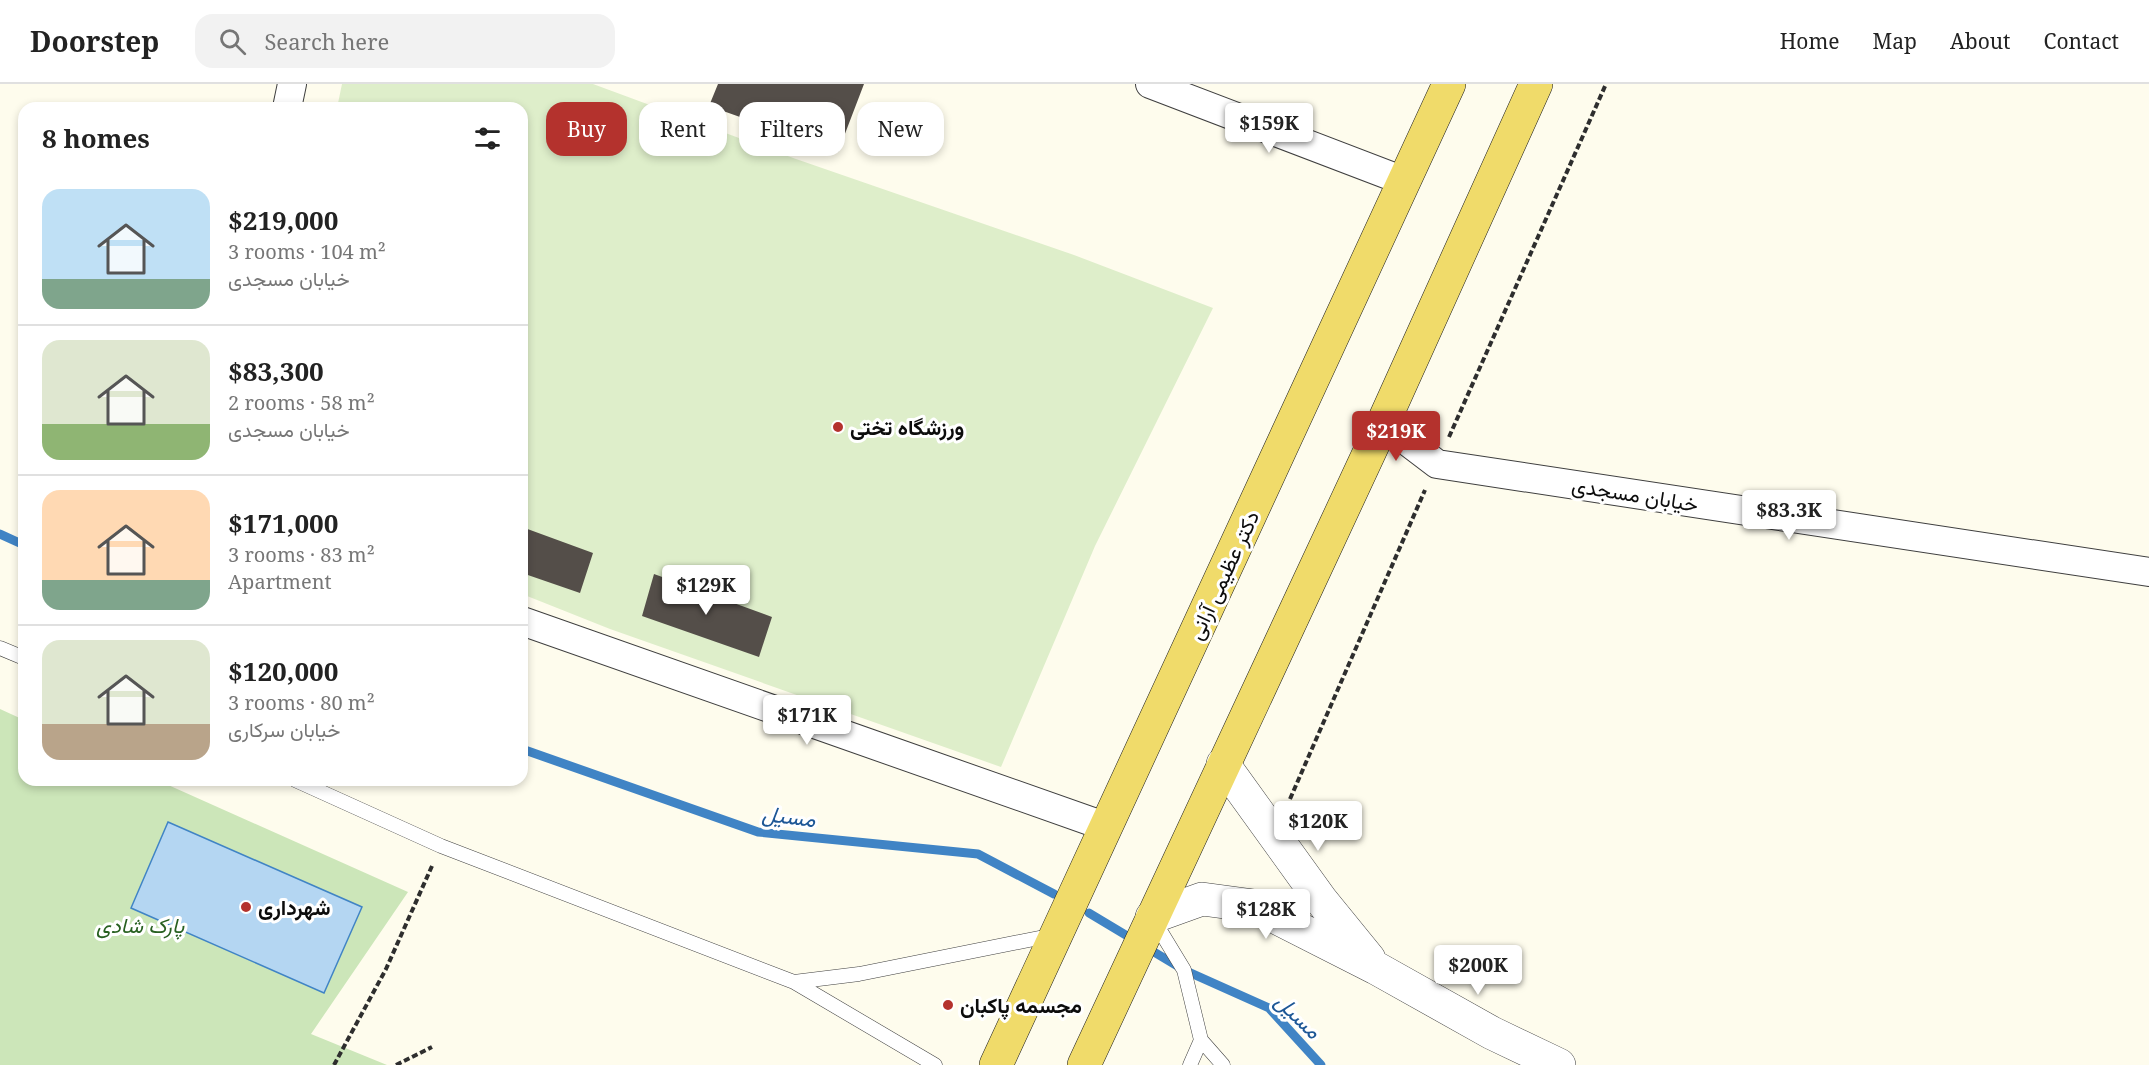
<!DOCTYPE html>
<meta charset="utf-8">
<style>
body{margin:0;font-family:"Noto Serif",Vazirmatn,serif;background:#f2f2f2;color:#222;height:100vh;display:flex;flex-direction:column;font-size:22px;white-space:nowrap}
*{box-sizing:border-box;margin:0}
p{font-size:20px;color:#767676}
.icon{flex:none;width:33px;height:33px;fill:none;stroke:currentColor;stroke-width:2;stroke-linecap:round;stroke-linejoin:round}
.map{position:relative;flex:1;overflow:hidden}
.panel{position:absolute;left:18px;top:18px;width:510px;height:684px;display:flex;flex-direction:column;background:#fff;border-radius:18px;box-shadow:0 3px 9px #0003}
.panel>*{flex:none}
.top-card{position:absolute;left:546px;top:18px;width:570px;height:54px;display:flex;gap:12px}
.price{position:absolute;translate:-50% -51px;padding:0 14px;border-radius:6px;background:#fff;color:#222;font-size:20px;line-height:39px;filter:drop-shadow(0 2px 3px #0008)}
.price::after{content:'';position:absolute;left:50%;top:36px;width:18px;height:14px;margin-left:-9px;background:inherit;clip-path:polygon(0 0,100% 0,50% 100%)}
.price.on{background:#b4322d;color:#fff}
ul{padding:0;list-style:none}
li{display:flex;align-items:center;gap:18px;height:150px;padding:0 24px}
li+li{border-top:2px solid #e0e0e0}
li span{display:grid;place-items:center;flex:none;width:168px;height:120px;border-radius:18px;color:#555}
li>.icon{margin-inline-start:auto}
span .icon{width:72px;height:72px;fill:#fffc;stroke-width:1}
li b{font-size:26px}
h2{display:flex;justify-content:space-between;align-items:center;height:72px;padding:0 24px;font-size:26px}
.pill{padding:0 21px;border-radius:18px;background:#fff;box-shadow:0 3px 9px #0003;font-size:21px;line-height:54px}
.pill.on{background:#b4322d;color:#fff}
header{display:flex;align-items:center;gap:36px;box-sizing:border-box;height:84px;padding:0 30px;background:#fff;border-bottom:2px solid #e0e0e0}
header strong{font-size:28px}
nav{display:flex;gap:33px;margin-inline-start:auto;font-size:21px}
.search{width:420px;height:54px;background:#f2f2f2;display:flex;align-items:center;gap:15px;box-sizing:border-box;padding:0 21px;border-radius:18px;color:#767676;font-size:22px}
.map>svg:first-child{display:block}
</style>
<header>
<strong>Doorstep</strong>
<div class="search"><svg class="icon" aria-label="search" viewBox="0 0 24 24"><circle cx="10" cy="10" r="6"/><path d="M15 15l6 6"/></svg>Search here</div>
<nav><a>Home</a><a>Map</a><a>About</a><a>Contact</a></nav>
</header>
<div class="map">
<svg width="2149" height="981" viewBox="0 0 2149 981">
<rect width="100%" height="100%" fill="#fefced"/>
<path fill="#cce6b9" d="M 0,625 L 24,636 L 24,696 L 157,696 L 408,808 L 311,950 L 387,981 L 0,981 Z"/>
<path fill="#deeeca" d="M 342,0 L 593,0 L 796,75 L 1074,171 L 1213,224 L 1095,462 L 1001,683 L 610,545 L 522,510 L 522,24 L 337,24 Z"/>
<path fill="#b4d6f2" stroke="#4084c5" stroke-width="1.5" d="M 168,738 L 362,823 L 324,909 L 131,824 Z"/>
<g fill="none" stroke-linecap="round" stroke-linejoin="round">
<path stroke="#4084c5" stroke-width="9" d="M 0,450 L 24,461
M 522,665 L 758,748 L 978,770 L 1054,810
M 1089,829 L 1184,886 L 1269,924 L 1321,981"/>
</g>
<path fill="#544e49" d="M 718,0 L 864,0 L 838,68 L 709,22 Z
M 522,443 L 593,469 L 580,509 L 522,489 Z
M 654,490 L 772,533 L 759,573 L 642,532 Z"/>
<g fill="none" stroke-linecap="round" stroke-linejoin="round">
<defs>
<path id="service" d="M 0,564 L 24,574
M 295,696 L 441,762 L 794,898
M 1153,835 L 1184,886 L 1201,956 L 1223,981
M 935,981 L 794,898 L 859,890 L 1054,851
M 1190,981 L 1201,956"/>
<path id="minor" d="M 1150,0 L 1404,97
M 287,24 L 292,0
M 1383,339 L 1437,380 L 2149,488
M 522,537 L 1107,743"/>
<path id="tertiary" d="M 1223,680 L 1321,816 L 1369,875
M 1152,833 L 1202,815 L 1254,822 L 1376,884 L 1492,949 L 1559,981"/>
<path id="primary" d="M 996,981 L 1449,0
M 1084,981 L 1383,339 L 1536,0"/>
</defs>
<use href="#service" stroke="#3f3f3f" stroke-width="15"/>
<use href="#minor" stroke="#3f3f3f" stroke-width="30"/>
<use href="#tertiary" stroke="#3f3f3f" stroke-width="34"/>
<use href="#primary" stroke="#1d1d1d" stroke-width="34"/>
<path stroke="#2e2e2e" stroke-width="4" stroke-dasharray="6 3" stroke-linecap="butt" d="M 1449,353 L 1606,0
M 1290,715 L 1425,406
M 334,981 L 386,885 L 432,782
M 396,981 L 432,963"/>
<use href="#service" stroke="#fff" stroke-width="14"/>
<use href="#minor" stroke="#fff" stroke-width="28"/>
<use href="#tertiary" stroke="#fff" stroke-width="33"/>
<use href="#primary" stroke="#f0db6a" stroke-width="33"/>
</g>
<g fill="#b4322d" stroke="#fff" stroke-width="2">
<circle cx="838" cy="343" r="6"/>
<circle cx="246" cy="823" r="6"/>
<circle cx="948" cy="921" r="6"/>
</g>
<g text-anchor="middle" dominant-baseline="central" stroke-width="6" stroke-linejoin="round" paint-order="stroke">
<g font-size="21" font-weight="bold" fill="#0c0c0c" stroke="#fff" text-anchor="start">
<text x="850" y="343">ورزشگاه تختی</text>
<text x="258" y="823">شهرداری</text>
<text x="960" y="921">مجسمه پاکبان</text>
</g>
<g font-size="21" fill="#0c0c0c" stroke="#fff">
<text transform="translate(1635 410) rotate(9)">خیابان مسجدی</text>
<text transform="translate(1223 491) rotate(-65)">دکتر عظیمی آرانی</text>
</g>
<g font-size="21" font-style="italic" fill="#286021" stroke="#fff">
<text x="140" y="841">پارک شادی</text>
</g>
<g font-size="22" font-style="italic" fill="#1d5796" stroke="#fff">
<text transform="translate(789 731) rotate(7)">مسیل</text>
<text transform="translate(1299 931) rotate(44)">مسیل</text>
</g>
</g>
</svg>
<b class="price" style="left:1269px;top:70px">$159K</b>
<b class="price on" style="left:1396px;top:378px">$219K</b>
<b class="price" style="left:1789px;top:457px">$83.3K</b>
<b class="price" style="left:706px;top:532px">$129K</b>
<b class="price" style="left:807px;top:662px">$171K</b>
<b class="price" style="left:1318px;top:768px">$120K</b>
<b class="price" style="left:1266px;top:856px">$128K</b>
<b class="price" style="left:1478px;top:912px">$200K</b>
<div class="top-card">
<a class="pill on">Buy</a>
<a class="pill">Rent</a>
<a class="pill">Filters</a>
<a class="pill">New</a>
</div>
<section class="panel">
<h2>8 homes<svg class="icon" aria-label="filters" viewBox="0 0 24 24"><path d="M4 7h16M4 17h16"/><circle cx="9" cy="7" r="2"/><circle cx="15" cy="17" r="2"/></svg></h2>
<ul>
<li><span style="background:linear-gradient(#bfe0f5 75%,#7fa58c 0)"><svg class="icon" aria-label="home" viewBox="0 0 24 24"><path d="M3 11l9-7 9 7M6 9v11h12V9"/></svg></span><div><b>$219,000</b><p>3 rooms · 104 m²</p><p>خیابان مسجدی</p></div></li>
<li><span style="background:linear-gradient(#dfe7d0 70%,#8fb573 0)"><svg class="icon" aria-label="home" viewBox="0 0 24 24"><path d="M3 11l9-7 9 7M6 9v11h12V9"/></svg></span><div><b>$83,300</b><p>2 rooms · 58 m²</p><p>خیابان مسجدی</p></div></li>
<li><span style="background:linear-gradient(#ffd9b3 75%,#7fa58c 0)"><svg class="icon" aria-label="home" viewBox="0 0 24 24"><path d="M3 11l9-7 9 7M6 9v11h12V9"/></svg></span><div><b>$171,000</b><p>3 rooms · 83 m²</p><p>Apartment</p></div></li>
<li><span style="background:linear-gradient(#dfe7d0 70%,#b9a48a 0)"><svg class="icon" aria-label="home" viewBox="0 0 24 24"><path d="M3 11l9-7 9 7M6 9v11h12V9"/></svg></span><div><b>$120,000</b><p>3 rooms · 80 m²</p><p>خیابان سرکاری</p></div></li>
</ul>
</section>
</div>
